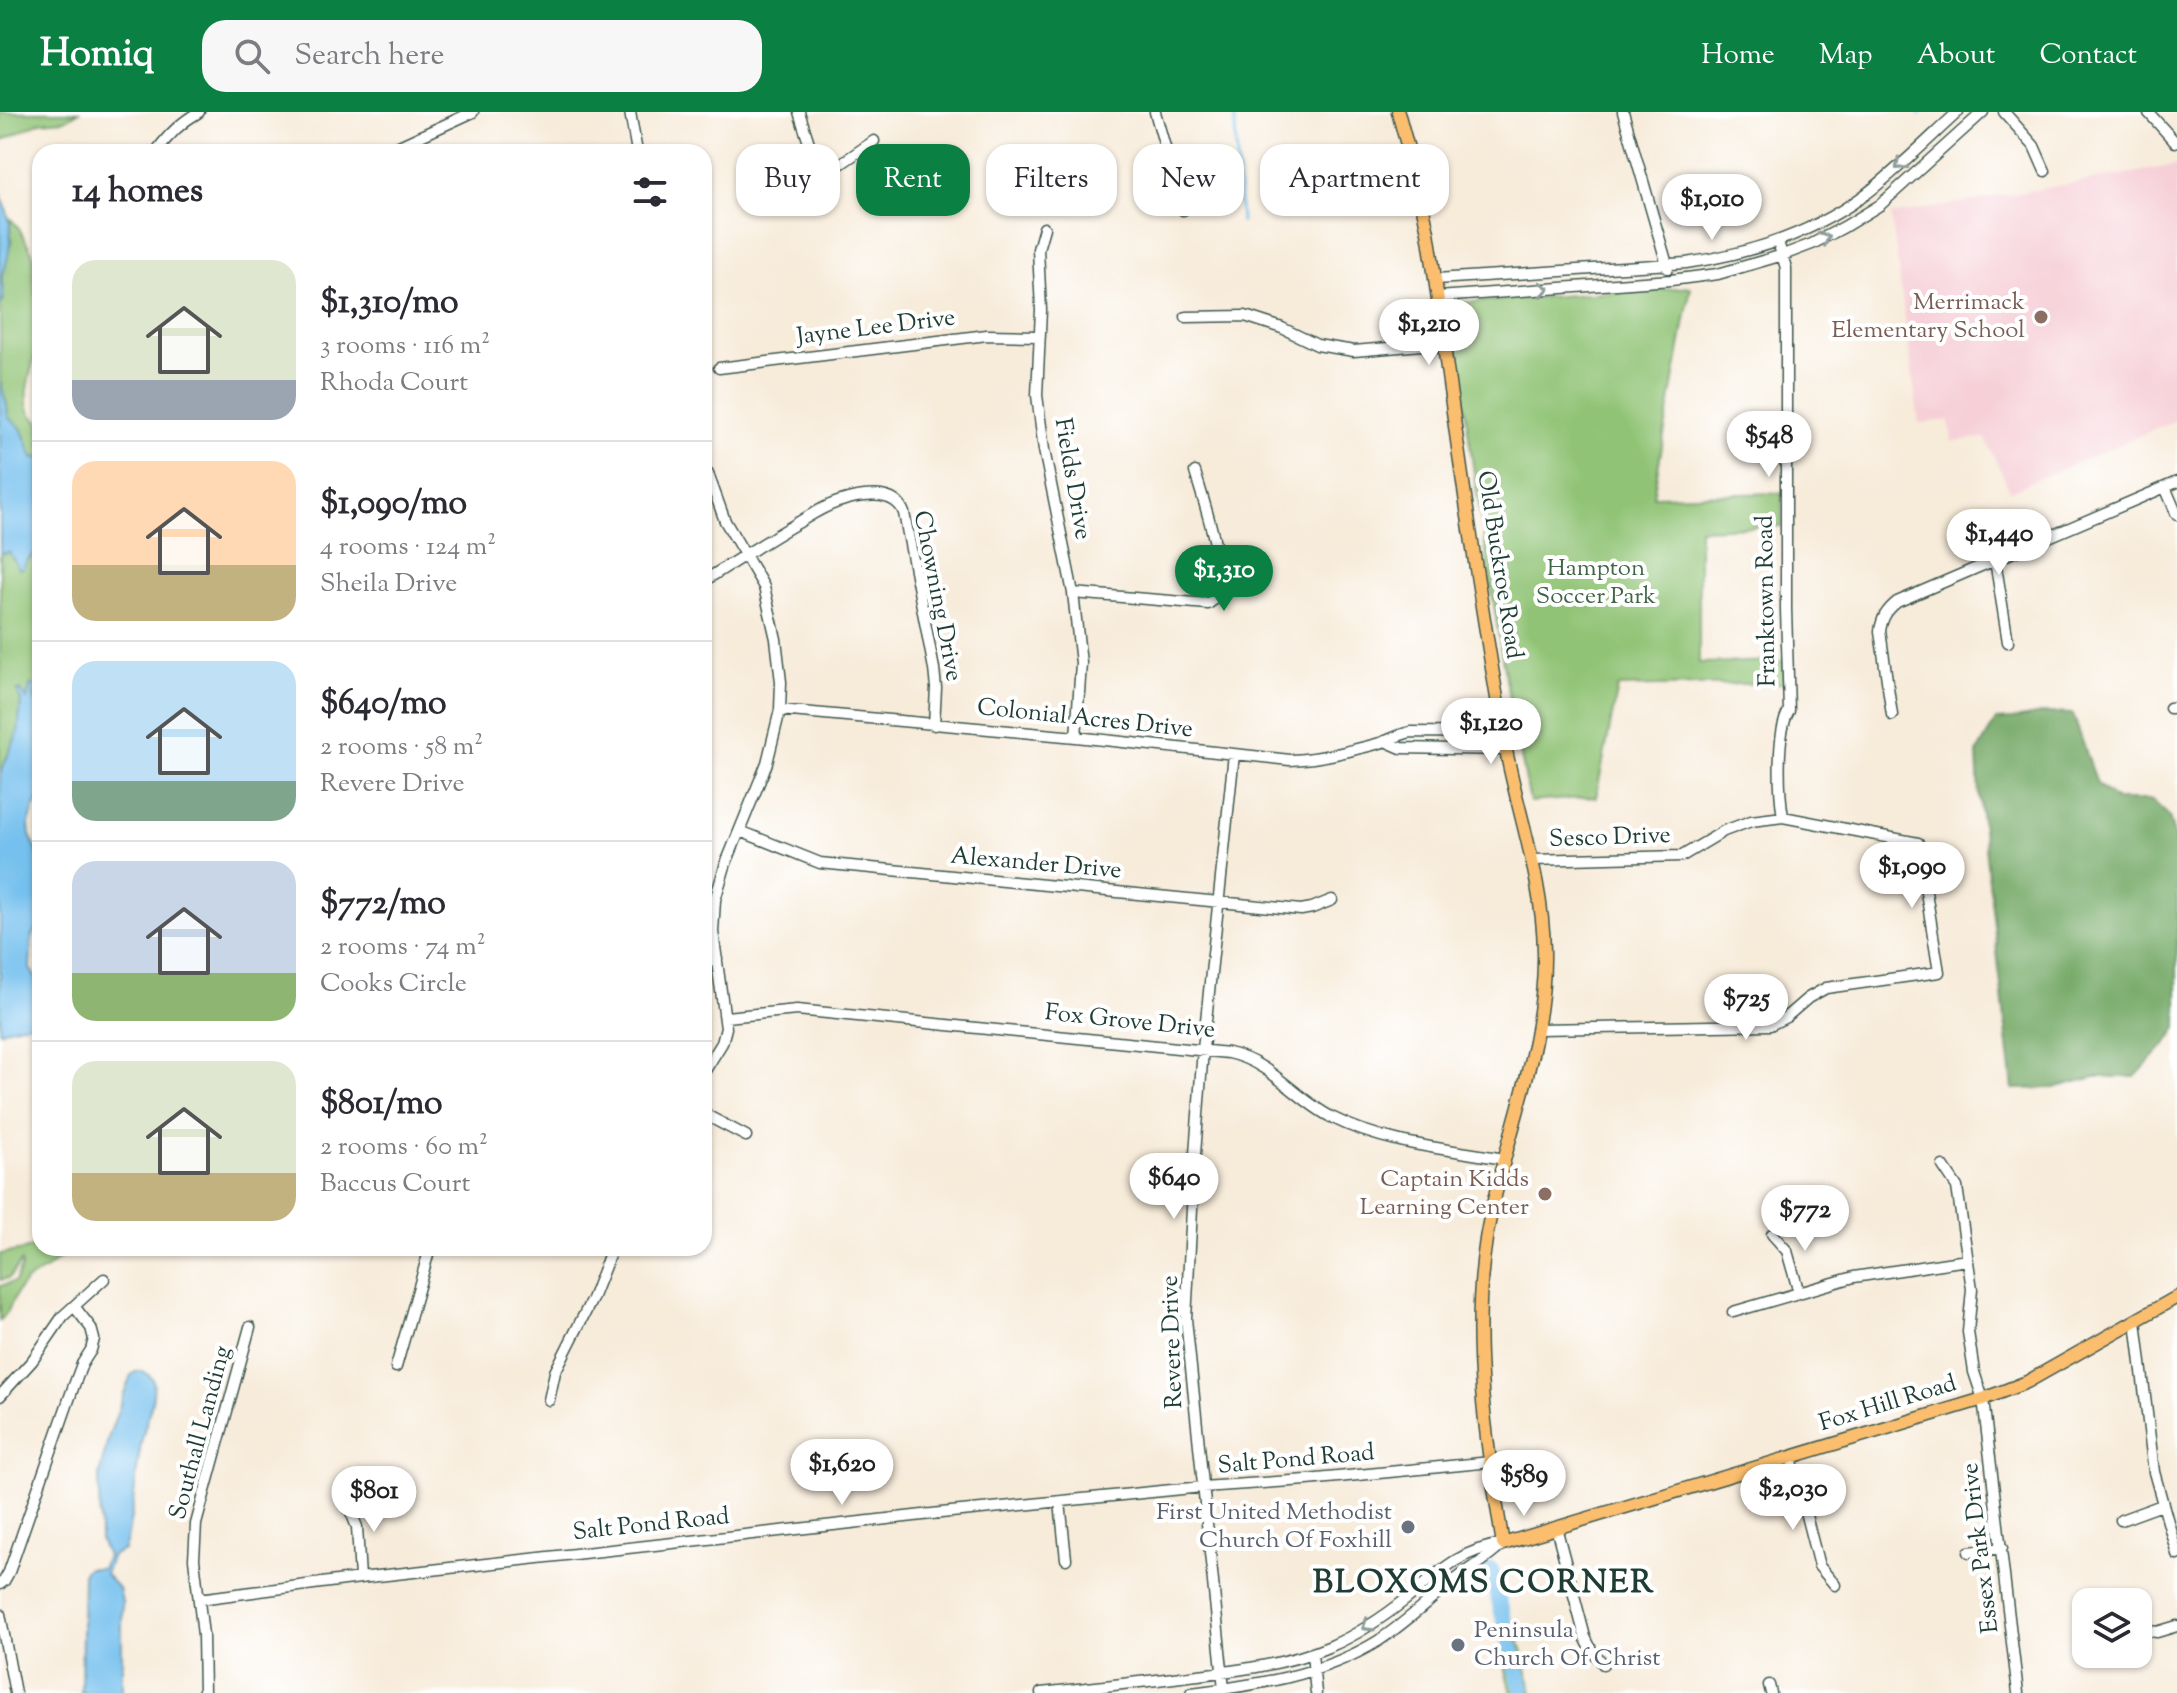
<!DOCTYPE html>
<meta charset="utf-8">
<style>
body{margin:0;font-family:"Sorts Mill Goudy",serif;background:#f7f7f7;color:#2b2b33;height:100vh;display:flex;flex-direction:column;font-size:30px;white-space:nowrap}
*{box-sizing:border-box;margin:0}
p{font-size:26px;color:#7c7c81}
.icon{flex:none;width:44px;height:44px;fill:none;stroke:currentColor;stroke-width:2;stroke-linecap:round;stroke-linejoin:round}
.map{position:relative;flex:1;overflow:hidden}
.details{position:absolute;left:32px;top:32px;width:680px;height:1112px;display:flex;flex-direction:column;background:#fff;border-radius:24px;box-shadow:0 2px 6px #0004}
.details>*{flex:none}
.guide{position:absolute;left:736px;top:32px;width:760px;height:72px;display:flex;gap:16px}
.tools{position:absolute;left:2072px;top:1476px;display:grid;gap:16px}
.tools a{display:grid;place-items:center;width:80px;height:80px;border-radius:16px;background:#fff;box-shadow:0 2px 6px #0004;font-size:40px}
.price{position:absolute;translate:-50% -68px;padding:0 18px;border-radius:28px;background:#fff;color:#222;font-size:26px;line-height:52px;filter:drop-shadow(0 2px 4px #0008)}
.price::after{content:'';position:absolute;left:50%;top:48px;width:24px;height:18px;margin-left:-12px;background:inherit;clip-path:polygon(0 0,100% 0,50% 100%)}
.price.current{background:#0b8043;color:#fff}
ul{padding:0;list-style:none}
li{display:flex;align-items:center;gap:24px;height:200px;padding:0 40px}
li+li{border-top:2px solid #e1e1e2}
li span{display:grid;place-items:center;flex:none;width:224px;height:160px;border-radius:24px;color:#555}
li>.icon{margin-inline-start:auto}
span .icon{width:96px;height:96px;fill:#fffc;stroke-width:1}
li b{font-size:34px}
h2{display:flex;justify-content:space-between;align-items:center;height:96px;padding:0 40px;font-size:34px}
.chip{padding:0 28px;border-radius:24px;background:#fff;box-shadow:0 2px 6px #0004;font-size:28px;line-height:72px}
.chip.current{background:#0b8043;color:#fff}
header{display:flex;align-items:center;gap:48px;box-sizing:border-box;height:112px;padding:0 40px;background:#0b8043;color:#fff}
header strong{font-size:38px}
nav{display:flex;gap:44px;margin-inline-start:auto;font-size:28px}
.search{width:560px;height:72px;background:#f7f7f7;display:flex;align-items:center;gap:20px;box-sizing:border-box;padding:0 28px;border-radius:24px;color:#7c7c81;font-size:30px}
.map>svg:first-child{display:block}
</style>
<header>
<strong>Homiq</strong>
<div class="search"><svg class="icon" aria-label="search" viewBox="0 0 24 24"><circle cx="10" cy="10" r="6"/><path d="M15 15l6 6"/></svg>Search here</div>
<nav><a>Home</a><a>Map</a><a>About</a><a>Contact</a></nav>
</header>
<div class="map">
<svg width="2177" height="1581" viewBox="0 0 2177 1581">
<rect width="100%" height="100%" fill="#fff"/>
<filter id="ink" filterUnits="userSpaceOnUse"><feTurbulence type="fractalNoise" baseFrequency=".0125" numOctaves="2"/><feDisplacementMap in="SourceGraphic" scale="16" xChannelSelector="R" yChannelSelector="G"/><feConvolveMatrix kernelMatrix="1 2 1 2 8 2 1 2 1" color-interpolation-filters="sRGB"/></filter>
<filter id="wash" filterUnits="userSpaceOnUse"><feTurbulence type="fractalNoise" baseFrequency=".006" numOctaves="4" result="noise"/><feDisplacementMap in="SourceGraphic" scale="32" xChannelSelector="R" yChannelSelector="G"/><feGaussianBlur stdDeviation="1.8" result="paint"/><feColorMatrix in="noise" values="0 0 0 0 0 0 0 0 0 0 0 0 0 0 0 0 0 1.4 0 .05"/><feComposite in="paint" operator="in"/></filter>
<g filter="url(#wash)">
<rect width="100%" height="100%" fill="#f7ebd9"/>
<path fill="#f6cfd7" d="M 2177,53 L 2177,308 L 2010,379 L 1985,326 L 1952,329 L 1949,308 L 1919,311 L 1891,103 Z"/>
<path fill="#90c374" stroke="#588054" stroke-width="2" d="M 0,0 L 78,0 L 65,8 L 40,10 L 3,28 L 0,20 Z
M 11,107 L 19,116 L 34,144 L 33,161 L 35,181 L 40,187 L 40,232 L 37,236 C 32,256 15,299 40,310 L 40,345 L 36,347 L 33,346 L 21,316 L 7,305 L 7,293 L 0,270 L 0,194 L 4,188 L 1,164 L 12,127 L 10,119 Z
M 1691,175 L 1653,384 L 1782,381 L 1782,414 L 1699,417 L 1699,551 L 1784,549 L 1784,571 L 1618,575 L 1596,685 L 1530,690 L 1503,552 L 1475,368 L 1452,202 L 1453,196 L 1459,191 Z
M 40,437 L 40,597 L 34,585 L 34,574 L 30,574 L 27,588 L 18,580 L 21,589 L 18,620 L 0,661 L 0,442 L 9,440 L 24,452 Z
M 40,1132 L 40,1136 L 73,1136 L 45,1158 L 26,1169 L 17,1180 L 8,1199 L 0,1209 L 0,1174 L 15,1170 L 22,1153 L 21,1150 L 9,1166 L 0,1168 L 0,1142 L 24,1138 Z
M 1496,1459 L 1503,1473 L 1504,1490 L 1522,1537 L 1532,1581 L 1512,1581 L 1505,1554 L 1502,1512 L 1487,1466 Z"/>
<path fill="#74a966" stroke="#4a734d" stroke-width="2" d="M 2046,601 L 2073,602 L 2097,672 L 2116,688 L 2152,688 L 2169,704 L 2177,735 L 2177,916 L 2167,931 L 2135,965 L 2095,965 L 2054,976 L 2013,977 L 1979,684 L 1977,641 L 1996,608 L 2015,607 Z"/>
<path fill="#74c0ee" stroke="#4a7e91" stroke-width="2" d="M 0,81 C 13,109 13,127 5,157 C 4,159 2,161 2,163 C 0,174 8,183 0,194 Z
M 0,270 L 7,293 L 8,305 L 21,316 L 33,346 L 40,345 L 40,437 L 28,447 L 22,457 L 19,457 L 9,440 L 0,442 Z
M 31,572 L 34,574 L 34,585 L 40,597 L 40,686 L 34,696 L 29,712 L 30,723 L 40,746 L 40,815 L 32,823 L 30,856 L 40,874 L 40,907 C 27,915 12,912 0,920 L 0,662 L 18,620 L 21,589 L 17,578 L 19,580 L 21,578 L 27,587 Z
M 143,1259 L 153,1267 C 156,1287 146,1307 142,1327 C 134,1364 135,1402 124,1438 L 112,1443 L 105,1462 L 119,1477 L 122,1489 L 122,1581 L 81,1581 L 83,1460 L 88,1456 L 102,1456 L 107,1444 L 100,1428 L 99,1364 L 109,1323 L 131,1263 L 135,1260 Z"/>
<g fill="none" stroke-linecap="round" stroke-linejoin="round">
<path stroke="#74c0ee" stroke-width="3" d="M 1234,0 L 1241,110
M 1918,0 L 1920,3"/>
<path stroke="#74c0ee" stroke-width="16" d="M 1491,1458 L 1523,1581"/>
</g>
</g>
<g filter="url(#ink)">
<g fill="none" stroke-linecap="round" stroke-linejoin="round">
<defs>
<path id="minor" d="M 630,0 L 637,40
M 799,0 L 818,59 L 836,55 L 874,29
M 1155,0 L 1183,98
M 1623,0 L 1668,156
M 2004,0 L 2034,34 L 2045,59
M 2148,0 L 2175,30
M 156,40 C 168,23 181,10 199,0
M 386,40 L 473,0
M 1044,116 L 1038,137 L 1041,198 L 1037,283 L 1044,338 L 1073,481 L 1081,551 L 1076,625
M 1778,130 L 1786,156 L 1786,497 L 1789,599 C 1776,620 1779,681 1783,705
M 1436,167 L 1686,151 C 1749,142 1809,123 1862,85 C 1896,60 1926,29 1958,0
M 1438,185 L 1671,168 L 1718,162 L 1783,143 L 1812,132 L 1844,115 L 1880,93 L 1983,0
M 1186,205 L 1245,204 L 1282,216 L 1317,233 L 1354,239 L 1444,231
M 719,256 L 987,223 L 1040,224
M 2165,375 L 2177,403
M 1995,448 L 2008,530
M 704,469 C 734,450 763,431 794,413 C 808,405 822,395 838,390 C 858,383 895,376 904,401 L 934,557 L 936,576 L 934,613
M 1073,481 L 1208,492 L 1220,483 C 1221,440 1207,400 1195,360
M 2170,596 L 2177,595
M 780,598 L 1076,625 L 1290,648 C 1320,647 1350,639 1380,631 C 1391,628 1399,622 1411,620 L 1503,621
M 1892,603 L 1880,519 C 1882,506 1886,499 1897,490 L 2177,370
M 1385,629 L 1401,636 L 1506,638
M 740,719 L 820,751 L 1301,798 L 1312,796 L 1332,788
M 1532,748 L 1682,744 L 1724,719 L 1751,709 L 1783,705 L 1918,731 L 1939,860 L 1826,876 L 1808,886 L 1786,905 L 1770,913 L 1538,917
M 704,849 L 717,847
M 726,905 L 797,898 L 1228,941 C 1271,950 1293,985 1331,1005 C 1384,1032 1447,1037 1505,1047
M 704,960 L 722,931 L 726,916 L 713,820 L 715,788 L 725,754 L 767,651 L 780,598 L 781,570 L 776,527 L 764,475 L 725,409 L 708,362
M 704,1002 L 746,1024
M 1943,1054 L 1957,1075 L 1972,1177 L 1968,1220 L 1974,1260 L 1983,1287 L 2018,1581
M 1772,1122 L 1787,1139 L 1799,1181
M 1733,1200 L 1854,1165 L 1967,1148
M 2136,1209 L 2154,1360 L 2177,1442
M 396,1255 L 430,1136
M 0,1284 L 32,1249 L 63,1204 L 104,1167
M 549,1288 L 555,1260 L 592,1187 L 612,1136
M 1791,1345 L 1819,1454 L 1835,1473
M 346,1388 L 357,1415 L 360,1466
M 1060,1390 L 1066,1447
M 2121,1408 L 2162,1393
M 1556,1415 L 1585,1525 L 1591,1537 L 1603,1552
M 1969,1440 L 2002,1436
M 0,1472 L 4,1469 L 9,1460 L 73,1276 L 82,1252 L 91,1238 L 94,1227 L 91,1216 L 74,1194
M 199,1487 L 360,1466 L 941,1401 L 1202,1375 L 1307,1368 L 1491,1350
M 0,1502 L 15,1581
M 2138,1517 L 2157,1520 L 2177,1514
M 1312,1542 L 1316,1581
M 1769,1573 L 1771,1581
M 1224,1577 L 1186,1207 L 1195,1042 L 1203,937 L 1234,642
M 204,1581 L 203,1523 L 194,1447 L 196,1412 L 250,1215
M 1041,1581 C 1088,1576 1134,1571 1181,1565 C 1233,1559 1283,1554 1331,1534 C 1359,1522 1385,1504 1409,1485 C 1440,1459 1461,1438 1503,1432
M 1191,1581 C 1257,1573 1321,1564 1378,1529 C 1404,1512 1426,1491 1450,1472 C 1467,1458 1487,1448 1503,1432"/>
<path id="major" d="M 1398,0 L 1418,73 L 1428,120 C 1437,175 1443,230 1451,285 C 1466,398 1484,510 1503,622 C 1515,695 1543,764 1544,839 C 1546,938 1502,1030 1486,1127 C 1470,1229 1486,1331 1503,1432 L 1983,1287 L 2027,1270 L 2177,1185"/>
</defs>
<use href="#minor" stroke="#3f574d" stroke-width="13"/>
<use href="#major" stroke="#3f574d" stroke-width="15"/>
<use href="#minor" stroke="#fff" stroke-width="10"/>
<use href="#major" stroke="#fbbe6e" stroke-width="12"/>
</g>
<defs><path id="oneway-chevron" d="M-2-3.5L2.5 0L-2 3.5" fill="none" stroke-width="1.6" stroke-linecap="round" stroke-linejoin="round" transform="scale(2)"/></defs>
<g stroke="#8f9e9a">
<use href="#oneway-chevron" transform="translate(1900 53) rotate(138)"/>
<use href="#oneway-chevron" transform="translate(1825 126) rotate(-27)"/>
<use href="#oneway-chevron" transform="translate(1544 177) rotate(-4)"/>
<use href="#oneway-chevron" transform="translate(1367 1514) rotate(148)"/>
</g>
</g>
<g fill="#8d6e63" stroke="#fff" stroke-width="3">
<circle cx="2041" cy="205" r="8"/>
<circle cx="1545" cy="1082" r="8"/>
</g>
<g fill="#6b7280" stroke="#fff" stroke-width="3">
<circle cx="1408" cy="1415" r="8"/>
<circle cx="1458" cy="1533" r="8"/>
</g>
<g text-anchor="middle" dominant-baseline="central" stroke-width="8" stroke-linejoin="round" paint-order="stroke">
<g font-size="24" fill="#785e54" stroke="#fff" text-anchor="end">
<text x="2025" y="191">Merrimack<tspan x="2025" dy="28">Elementary School</tspan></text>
<text x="1529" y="1068">Captain Kidds<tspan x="1529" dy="28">Learning Center</tspan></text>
</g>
<g font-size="24" fill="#1f3d34" stroke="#fff">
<text transform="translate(876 216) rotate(-7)">Jayne Lee Drive</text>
<text transform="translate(1072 367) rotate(80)">Fields Drive</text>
<text transform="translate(1499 453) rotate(81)">Old Buckroe Road</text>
<text transform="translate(937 484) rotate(79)">Chowning Drive</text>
<text transform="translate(1767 489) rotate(-91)">Franktown Road</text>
<text transform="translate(1085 607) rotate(6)">Colonial Acres Drive</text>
<text transform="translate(1610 726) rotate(-2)">Sesco Drive</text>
<text transform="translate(1036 752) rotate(5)">Alexander Drive</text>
<text transform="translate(1130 910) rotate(6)">Fox Grove Drive</text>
<text transform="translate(1173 1230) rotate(-92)">Revere Drive</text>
<text transform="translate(1888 1292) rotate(-17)">Fox Hill Road</text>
<text transform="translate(201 1321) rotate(-75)">Southall Landing</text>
<text transform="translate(1296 1348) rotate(-5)">Salt Pond Road</text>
<text transform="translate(651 1413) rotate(-6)">Salt Pond Road</text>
<text transform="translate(1981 1436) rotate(-97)">Essex Park Drive</text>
</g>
<g font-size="24" fill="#416547" stroke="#fff">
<text x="1596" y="457">Hampton<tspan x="1596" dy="28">Soccer Park</tspan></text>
</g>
<g font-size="24" fill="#5b616d" stroke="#fff" text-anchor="end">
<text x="1392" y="1401">First United Methodist<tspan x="1392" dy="28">Church Of Foxhill</tspan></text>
<text x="1474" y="1519" text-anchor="start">Peninsula<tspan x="1474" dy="28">Church Of Christ</tspan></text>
</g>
<g font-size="32" font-weight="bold" letter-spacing="2" fill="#1f3d34" stroke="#fff">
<text x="1484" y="1472">BLOXOMS CORNER</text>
</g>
</g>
</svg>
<div class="tools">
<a><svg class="icon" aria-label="layers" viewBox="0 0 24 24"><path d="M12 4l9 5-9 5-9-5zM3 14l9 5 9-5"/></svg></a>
</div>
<b class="price" style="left:1712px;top:130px">$1,010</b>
<b class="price" style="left:1429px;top:255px">$1,210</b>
<b class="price" style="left:1769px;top:367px">$548</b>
<b class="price" style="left:1999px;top:465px">$1,440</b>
<b class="price current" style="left:1224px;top:501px">$1,310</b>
<b class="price" style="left:1491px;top:654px">$1,120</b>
<b class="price" style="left:1912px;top:798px">$1,090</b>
<b class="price" style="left:1746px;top:930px">$725</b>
<b class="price" style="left:1174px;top:1109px">$640</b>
<b class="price" style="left:1805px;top:1141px">$772</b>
<b class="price" style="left:842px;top:1395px">$1,620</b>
<b class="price" style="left:1524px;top:1406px">$589</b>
<b class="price" style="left:1793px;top:1420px">$2,030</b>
<b class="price" style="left:374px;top:1422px">$801</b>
<div class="guide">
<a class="chip">Buy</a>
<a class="chip current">Rent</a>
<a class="chip">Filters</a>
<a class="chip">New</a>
<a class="chip">Apartment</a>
</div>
<section class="details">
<h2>14 homes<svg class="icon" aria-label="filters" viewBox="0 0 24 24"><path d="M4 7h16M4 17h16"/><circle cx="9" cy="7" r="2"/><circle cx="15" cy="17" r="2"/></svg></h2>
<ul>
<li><span style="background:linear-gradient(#dfe7d0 75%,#9aa5b1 0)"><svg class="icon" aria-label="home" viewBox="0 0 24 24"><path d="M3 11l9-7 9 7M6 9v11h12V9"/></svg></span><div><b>$1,310/mo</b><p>3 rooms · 116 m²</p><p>Rhoda Court</p></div></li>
<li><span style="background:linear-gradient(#ffd9b3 65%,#c2b280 0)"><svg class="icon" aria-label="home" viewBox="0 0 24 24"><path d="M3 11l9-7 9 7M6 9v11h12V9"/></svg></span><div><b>$1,090/mo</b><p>4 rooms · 124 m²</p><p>Sheila Drive</p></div></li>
<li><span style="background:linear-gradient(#bfe0f5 75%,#7fa58c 0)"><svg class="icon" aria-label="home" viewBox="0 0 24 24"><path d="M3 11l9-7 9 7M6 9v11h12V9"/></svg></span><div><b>$640/mo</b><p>2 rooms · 58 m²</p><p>Revere Drive</p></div></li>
<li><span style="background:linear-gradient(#c9d6e8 70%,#8fb573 0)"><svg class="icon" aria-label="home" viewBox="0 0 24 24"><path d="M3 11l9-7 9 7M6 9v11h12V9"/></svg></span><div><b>$772/mo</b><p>2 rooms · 74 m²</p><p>Cooks Circle</p></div></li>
<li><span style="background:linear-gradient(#dfe7d0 70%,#c2b280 0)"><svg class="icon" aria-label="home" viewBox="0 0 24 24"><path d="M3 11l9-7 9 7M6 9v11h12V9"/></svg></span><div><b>$801/mo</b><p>2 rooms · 60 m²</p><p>Baccus Court</p></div></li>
</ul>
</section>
</div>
